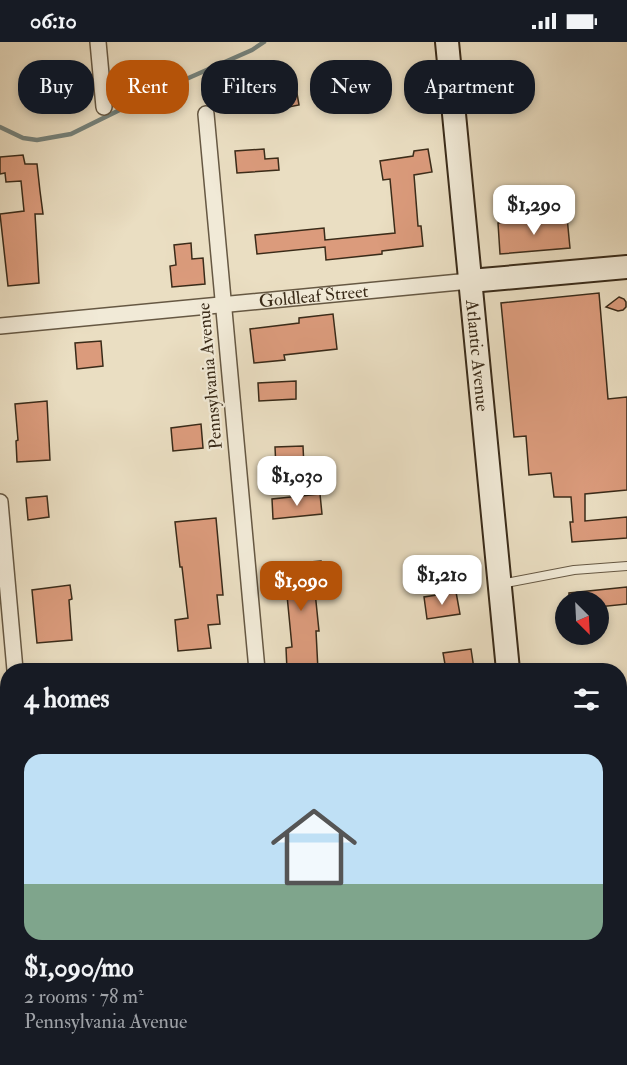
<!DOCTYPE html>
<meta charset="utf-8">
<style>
body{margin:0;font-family:"IM FELL Double Pica",serif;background:#242831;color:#f1f3f6;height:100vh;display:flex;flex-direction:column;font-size:22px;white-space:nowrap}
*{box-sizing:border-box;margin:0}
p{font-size:20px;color:#9ea1a6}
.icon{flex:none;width:33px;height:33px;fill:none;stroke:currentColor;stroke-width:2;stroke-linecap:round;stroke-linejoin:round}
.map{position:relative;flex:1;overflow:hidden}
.side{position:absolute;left:0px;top:621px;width:627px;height:402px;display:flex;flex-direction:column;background:#171b24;border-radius:24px 24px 0 0;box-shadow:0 3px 9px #0003}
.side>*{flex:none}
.top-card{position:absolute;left:18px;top:18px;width:591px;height:54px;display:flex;gap:12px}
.needle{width:39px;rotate:156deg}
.fabs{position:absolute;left:555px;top:549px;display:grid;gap:12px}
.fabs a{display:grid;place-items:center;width:54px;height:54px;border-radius:50%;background:#171b24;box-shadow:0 3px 9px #0003;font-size:30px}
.price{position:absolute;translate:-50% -51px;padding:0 14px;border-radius:12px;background:#fff;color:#222;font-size:20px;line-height:39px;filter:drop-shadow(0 2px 3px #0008)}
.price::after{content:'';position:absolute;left:50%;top:36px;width:18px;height:14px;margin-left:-9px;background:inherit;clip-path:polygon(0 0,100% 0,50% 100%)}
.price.active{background:#b45309;color:#fff}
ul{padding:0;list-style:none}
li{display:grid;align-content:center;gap:12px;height:318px;padding:0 24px}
li span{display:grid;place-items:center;height:186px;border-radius:18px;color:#555}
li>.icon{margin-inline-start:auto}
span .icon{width:108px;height:108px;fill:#fffc;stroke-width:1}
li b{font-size:26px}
h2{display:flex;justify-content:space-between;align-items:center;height:72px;padding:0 24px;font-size:26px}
.chip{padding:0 21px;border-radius:24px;background:#171b24;box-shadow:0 3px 9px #0003;font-size:21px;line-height:54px}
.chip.active{background:#b45309;color:#fff}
.status{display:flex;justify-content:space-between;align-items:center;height:42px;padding:0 30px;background:#171b24;direction:ltr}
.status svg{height:16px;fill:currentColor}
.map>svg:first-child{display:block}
</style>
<div class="status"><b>06:10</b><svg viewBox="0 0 49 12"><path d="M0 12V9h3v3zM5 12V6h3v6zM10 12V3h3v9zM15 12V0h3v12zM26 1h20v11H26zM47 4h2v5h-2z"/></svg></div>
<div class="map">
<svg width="627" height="1023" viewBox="0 0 627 1023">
<rect width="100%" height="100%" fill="#eadec2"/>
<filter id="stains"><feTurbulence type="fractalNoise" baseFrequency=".00333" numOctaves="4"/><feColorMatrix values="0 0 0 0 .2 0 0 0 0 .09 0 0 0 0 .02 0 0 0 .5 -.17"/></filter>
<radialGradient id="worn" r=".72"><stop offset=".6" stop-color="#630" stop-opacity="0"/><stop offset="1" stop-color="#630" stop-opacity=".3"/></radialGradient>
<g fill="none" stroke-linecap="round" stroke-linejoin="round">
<path stroke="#74817b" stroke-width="4.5" d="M 0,85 L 23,96 L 37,98 L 71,92 L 150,53 L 252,8 L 264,0"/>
</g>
<path fill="#db9b7c" stroke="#3a2b19" stroke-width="1.5" d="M 294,34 L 299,63 L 273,68 L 268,38 Z
M 264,107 L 265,117 L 278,116 L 279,128 L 237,131 L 235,109 Z
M 428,107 L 432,130 L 414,133 L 418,184 L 421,184 L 423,204 L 382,209 L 382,212 L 326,218 L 325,205 L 257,212 L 255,193 L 324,186 L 325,198 L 395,191 L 390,137 L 383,138 L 380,119 L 413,114 L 414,109 Z
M 23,113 L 25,122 L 37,122 L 40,149 L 43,172 L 35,172 L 39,241 L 8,244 L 0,172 L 24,169 L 21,139 L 6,140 L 5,131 L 0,132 L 0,115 Z
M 567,175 L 570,206 L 500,212 L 498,181 Z
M 191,201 L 192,217 L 203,216 L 205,242 L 172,245 L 170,224 L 176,223 L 174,203 Z
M 599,251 L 608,357 L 627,355 L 627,448 L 585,452 L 585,479 L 627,475 L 627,496 L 572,500 L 570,480 L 573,480 L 571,455 L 554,455 L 551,431 L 529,433 L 526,394 L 514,395 L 501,261 Z
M 619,255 L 624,257 L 626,260 L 626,265 L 623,268 L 618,269 L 606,265 Z
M 333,272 L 337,307 L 284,313 L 285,318 L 254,321 L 250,287 L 299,281 L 299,276 Z
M 101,299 L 103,324 L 77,327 L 75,301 Z
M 296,339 L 296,357 L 259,359 L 258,341 Z
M 47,359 L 50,418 L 17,420 L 16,399 L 18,398 L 15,362 Z
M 201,382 L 203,406 L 173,409 L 171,386 Z
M 303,404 L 304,425 L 276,426 L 275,405 Z
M 320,452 L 322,472 L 273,477 L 272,457 Z
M 47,454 L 49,475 L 28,478 L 26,456 Z
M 216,476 L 223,553 L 217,553 L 220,582 L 208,583 L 211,606 L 178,609 L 175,578 L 188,576 L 182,525 L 180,525 L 175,480 Z
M 321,519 L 322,539 L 314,540 L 319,589 L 316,589 L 318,628 L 287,628 L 286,606 L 292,605 L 286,543 L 275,543 L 273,523 Z
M 70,543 L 72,557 L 69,558 L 72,598 L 37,601 L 32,548 Z
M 627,545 L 627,562 L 598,565 L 598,560 L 569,560 L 569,551 Z
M 456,550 L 460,572 L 427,577 L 424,555 Z
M 471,607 L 474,627 L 446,628 L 443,611 Z"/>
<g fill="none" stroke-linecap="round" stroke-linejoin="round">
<defs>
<path id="lane" d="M 501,542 L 574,528 L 627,524"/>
<g id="street">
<path d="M 98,0 L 104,65"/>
<path d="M 206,72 L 257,628"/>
<path id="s1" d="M 0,284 L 470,239"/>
<path d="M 0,460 L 15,628"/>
<path d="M 620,670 L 627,669"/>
<path d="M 0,729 L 8,729"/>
<path d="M 620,979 L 627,979"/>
<path d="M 48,1016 L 49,1023"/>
<path d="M 294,1016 L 294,1023"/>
<path d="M 171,1023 L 250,1016"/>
</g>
<g id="secondary">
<path id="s2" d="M 447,0 L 508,628"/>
<path d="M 470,239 L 627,225"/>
<path d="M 542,1016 L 543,1023"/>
</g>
</defs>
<use href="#lane" stroke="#665843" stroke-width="10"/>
<use href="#street" stroke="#665843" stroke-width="18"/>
<use href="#secondary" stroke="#3a2b19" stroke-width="26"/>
<use href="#lane" stroke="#f1ead7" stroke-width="8"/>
<use href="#street" stroke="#f1ead7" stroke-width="15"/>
<use href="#secondary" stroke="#f1ead7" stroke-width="22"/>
</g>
<g text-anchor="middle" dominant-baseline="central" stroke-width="4.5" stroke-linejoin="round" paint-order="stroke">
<g font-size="18" fill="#3a2b19" stroke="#f1ead7">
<text stroke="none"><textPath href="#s1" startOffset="315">Goldleaf Street</textPath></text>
<text stroke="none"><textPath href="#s2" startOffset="315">Atlantic Avenue</textPath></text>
<text transform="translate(210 334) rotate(-95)">Pennsylvania Avenue</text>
</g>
</g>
<rect width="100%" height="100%" filter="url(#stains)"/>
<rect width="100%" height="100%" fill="url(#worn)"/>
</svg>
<div class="fabs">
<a><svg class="needle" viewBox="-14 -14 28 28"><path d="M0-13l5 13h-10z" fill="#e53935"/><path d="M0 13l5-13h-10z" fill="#9ea1a6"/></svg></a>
</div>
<b class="price" style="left:534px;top:194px">$1,290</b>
<b class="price" style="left:297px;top:465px">$1,030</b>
<b class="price" style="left:442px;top:564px">$1,210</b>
<b class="price active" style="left:301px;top:570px">$1,090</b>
<div class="top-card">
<a class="chip">Buy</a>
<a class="chip active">Rent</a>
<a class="chip">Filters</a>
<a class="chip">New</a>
<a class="chip">Apartment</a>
</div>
<section class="side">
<h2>4 homes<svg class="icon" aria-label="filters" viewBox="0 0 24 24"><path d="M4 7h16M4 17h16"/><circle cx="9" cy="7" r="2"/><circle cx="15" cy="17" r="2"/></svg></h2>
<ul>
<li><span style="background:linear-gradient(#bfe0f5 70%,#7fa58c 0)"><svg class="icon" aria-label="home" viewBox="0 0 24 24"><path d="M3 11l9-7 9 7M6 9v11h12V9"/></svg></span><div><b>$1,090/mo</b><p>2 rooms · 78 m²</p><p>Pennsylvania Avenue</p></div></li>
</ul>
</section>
</div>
